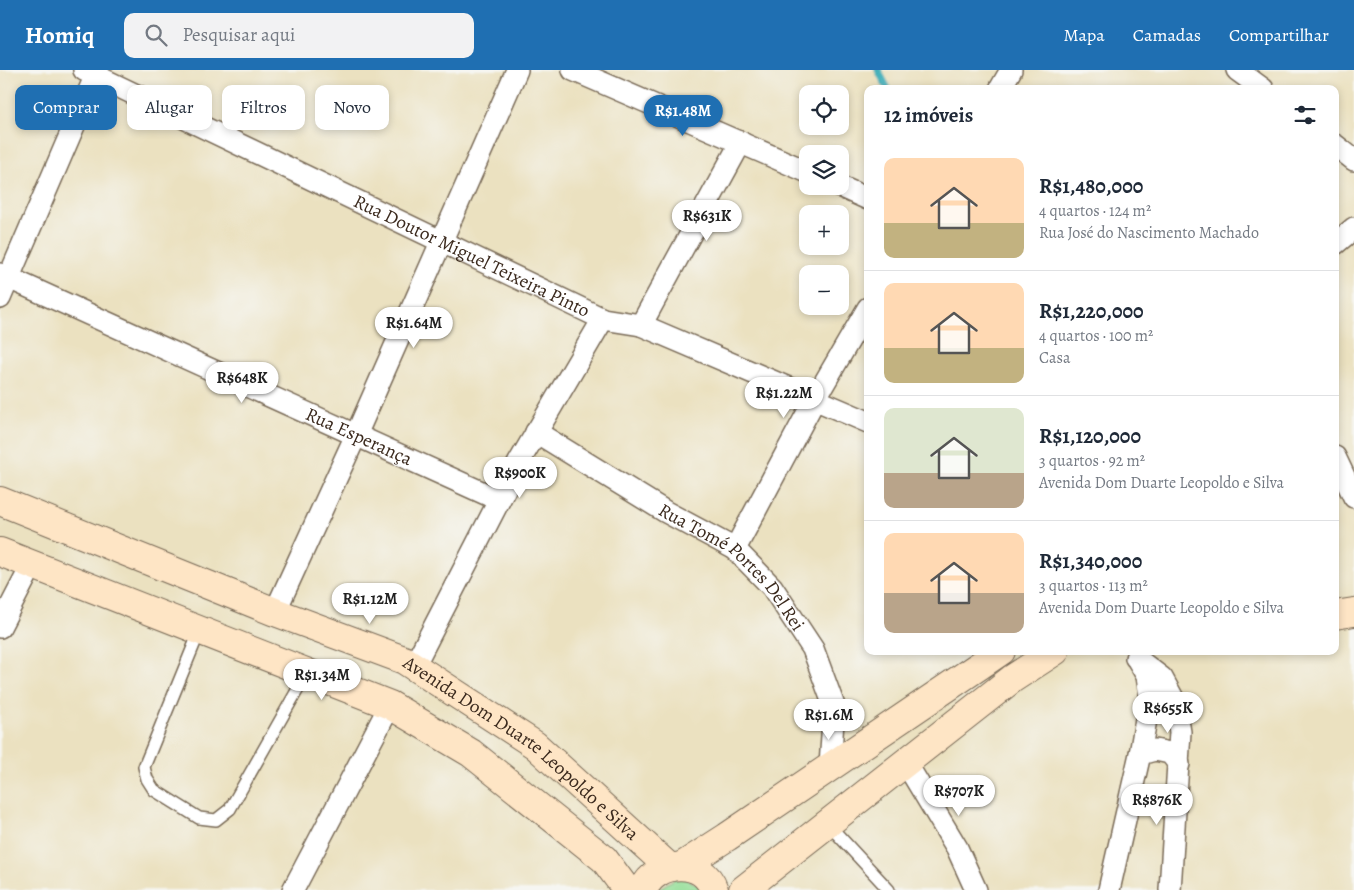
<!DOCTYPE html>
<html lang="pt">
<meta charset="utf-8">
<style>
body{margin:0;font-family:Alegreya,serif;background:#f2f2f3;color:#1f2937;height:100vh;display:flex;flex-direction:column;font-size:19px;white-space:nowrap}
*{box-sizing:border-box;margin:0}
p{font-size:16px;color:#747a83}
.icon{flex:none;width:28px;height:28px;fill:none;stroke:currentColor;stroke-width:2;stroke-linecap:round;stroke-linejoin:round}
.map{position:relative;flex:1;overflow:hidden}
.sheet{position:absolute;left:864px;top:15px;width:475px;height:570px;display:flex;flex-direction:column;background:#fff;border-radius:10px;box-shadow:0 2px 8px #0003}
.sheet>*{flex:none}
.guide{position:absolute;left:15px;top:15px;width:475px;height:45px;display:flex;gap:10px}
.buttons{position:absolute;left:799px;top:15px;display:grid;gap:10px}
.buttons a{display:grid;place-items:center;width:50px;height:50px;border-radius:10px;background:#fff;box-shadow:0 2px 8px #0003;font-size:25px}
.price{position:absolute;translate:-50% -42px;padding:0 11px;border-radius:18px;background:#fff;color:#222;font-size:16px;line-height:32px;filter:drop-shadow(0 1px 2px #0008)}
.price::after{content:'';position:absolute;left:50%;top:30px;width:15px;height:11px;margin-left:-8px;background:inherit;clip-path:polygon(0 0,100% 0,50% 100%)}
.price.on{background:#1f6fb2;color:#fff}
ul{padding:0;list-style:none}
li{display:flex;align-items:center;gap:15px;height:125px;padding:0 20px}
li+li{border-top:1px solid #e0e1e3}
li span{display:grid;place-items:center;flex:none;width:140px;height:100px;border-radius:10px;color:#555}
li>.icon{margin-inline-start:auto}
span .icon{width:60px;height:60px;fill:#fffc;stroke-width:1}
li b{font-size:21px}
h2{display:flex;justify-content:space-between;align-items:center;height:60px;padding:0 20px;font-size:21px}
.chip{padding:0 18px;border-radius:10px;background:#fff;box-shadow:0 2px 8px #0003;font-size:18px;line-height:45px}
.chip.on{background:#1f6fb2;color:#fff}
header{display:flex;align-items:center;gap:30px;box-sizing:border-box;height:70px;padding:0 25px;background:#1f6fb2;color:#fff}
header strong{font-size:24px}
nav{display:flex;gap:28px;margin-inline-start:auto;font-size:18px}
.search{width:350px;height:45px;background:#f2f2f3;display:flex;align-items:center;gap:12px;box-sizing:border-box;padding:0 18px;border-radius:10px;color:#747a83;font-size:19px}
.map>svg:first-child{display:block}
</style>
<header>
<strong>Homiq</strong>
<div class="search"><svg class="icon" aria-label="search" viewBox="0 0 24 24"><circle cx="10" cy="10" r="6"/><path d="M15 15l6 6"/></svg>Pesquisar aqui</div>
<nav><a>Mapa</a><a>Camadas</a><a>Compartilhar</a></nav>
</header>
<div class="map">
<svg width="1354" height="820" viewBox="0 0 1354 820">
<rect width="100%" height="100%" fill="#f6f6f2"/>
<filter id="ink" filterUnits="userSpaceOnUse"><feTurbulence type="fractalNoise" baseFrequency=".02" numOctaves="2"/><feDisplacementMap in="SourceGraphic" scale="10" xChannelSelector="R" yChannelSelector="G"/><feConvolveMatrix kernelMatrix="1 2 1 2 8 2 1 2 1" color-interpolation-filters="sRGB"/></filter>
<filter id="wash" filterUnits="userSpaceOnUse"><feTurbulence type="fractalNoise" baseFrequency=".0096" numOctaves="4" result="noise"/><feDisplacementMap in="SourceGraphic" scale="20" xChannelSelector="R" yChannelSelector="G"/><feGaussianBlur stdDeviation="1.12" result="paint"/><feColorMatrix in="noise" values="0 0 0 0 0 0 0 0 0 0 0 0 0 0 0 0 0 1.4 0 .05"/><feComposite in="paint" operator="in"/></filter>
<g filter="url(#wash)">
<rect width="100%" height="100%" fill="#ebe1c0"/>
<path fill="#96df9a" stroke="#68845c" d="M 681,805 L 705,820 L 656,820 Z"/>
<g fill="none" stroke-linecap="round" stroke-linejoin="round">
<path stroke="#3fafb9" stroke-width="7" d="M 878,0 L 888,19"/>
</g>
</g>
<g filter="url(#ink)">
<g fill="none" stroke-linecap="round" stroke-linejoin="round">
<defs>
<path id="lane" d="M 200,560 L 144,697 L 147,709 L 154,720 L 199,748 L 216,750 L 230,739 L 307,603
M 827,753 L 889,820"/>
<g id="street">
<path id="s1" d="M 84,0 L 603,249 L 641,255 L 868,352"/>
<path d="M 573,0 L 808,102"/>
<path d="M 1237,0 L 1263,19"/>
<path d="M 1000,19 L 1011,0"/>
<path d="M 1335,75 L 1354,90"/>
<path d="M 839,116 L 868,129"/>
<path d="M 1335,174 L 1354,158"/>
<path id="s2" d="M 0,204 L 499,430"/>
<path d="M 0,228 L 98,0"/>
<path d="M 641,255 L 741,72"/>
<path id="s3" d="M 536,362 L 666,442 L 735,479 L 772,517 L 813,579 L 834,636 L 830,696"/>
<path d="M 1335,387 L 1354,427"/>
<path d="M 735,479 L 815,329 L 868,238"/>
<path d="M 275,542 L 356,365 L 517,0"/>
<path d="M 0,557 L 32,495"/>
<path d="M 1136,588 L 1162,608 L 1175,632 L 1180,662 L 1170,820"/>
<path d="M 414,596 L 519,392 L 603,249"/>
<path d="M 1140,684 L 1155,680 L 1170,683 L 1179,694"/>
<path d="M 906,693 L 957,778 L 976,820"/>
<path d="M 293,820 L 390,635"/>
<path d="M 1109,820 L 1140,684 L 1150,626 L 1147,606 L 1139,592"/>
</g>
<g id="secondary">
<path id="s4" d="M 0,431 L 275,542 L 404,590 L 535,675 L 669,797"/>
<path d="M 0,482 L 390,635 L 471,683 L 604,789 L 627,820"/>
<path d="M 1335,545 L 1354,542"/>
<path d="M 682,796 L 727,767 L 1001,581"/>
<path d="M 643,820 C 656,790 703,787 714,820"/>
<path d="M 743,820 L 1012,609 L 1055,581"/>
</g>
</defs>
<use href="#lane" stroke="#796a57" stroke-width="14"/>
<use href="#street" stroke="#796a57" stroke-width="24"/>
<use href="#secondary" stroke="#796a57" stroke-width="30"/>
<use href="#lane" stroke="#fff" stroke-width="11"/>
<use href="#street" stroke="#fff" stroke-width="21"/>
<use href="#secondary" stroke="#fee5c5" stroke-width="28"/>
</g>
</g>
<g text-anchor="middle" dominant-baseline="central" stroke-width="4" stroke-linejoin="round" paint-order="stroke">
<g font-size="19" fill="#3b2a1e" stroke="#f6f6f2">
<text stroke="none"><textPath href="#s1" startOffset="430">Rua Doutor Miguel Teixeira Pinto</textPath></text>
<text stroke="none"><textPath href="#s2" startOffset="394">Rua Esperança</textPath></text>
<text stroke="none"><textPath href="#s3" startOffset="240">Rua Tomé Portes Del Rei</textPath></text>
<text stroke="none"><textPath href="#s4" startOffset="581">Avenida Dom Duarte Leopoldo e Silva</textPath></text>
</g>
</g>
</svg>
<div class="buttons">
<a><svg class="icon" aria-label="locate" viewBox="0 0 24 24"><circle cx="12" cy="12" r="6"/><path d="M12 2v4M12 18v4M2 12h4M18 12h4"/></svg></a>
<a><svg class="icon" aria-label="layers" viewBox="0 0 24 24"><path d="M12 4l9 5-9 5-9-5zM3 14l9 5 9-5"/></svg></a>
<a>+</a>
<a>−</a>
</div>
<b class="price on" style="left:683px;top:67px">R$1.48M</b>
<b class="price" style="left:707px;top:172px">R$631K</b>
<b class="price" style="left:414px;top:279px">R$1.64M</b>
<b class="price" style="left:242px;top:334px">R$648K</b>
<b class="price" style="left:784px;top:349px">R$1.22M</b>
<b class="price" style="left:520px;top:429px">R$900K</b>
<b class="price" style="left:370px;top:555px">R$1.12M</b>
<b class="price" style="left:322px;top:631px">R$1.34M</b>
<b class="price" style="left:1168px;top:664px">R$655K</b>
<b class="price" style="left:829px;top:671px">R$1.6M</b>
<b class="price" style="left:959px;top:747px">R$707K</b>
<b class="price" style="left:1157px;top:756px">R$876K</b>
<div class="guide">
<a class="chip on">Comprar</a>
<a class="chip">Alugar</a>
<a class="chip">Filtros</a>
<a class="chip">Novo</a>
</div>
<section class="sheet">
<h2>12 imóveis<svg class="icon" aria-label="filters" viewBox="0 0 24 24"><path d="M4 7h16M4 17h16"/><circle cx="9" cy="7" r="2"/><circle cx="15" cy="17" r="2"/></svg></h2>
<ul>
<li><span style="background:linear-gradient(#ffd9b3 65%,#c2b280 0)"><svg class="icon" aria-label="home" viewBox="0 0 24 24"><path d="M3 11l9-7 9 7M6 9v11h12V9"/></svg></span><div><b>R$1,480,000</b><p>4 quartos · 124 m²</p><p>Rua José do Nascimento Machado</p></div></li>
<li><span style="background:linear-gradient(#ffd9b3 65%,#c2b280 0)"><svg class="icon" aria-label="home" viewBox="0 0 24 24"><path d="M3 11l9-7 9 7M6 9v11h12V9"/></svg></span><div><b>R$1,220,000</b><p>4 quartos · 100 m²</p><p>Casa</p></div></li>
<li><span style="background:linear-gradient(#dfe7d0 65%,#b9a48a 0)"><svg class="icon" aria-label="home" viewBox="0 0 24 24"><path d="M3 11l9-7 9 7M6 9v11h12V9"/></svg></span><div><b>R$1,120,000</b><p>3 quartos · 92 m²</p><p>Avenida Dom Duarte Leopoldo e Silva</p></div></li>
<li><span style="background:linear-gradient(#ffd9b3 60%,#b9a48a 0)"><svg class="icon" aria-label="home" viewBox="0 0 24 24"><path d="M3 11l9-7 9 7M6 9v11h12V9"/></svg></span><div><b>R$1,340,000</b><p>3 quartos · 113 m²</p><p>Avenida Dom Duarte Leopoldo e Silva</p></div></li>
</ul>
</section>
</div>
